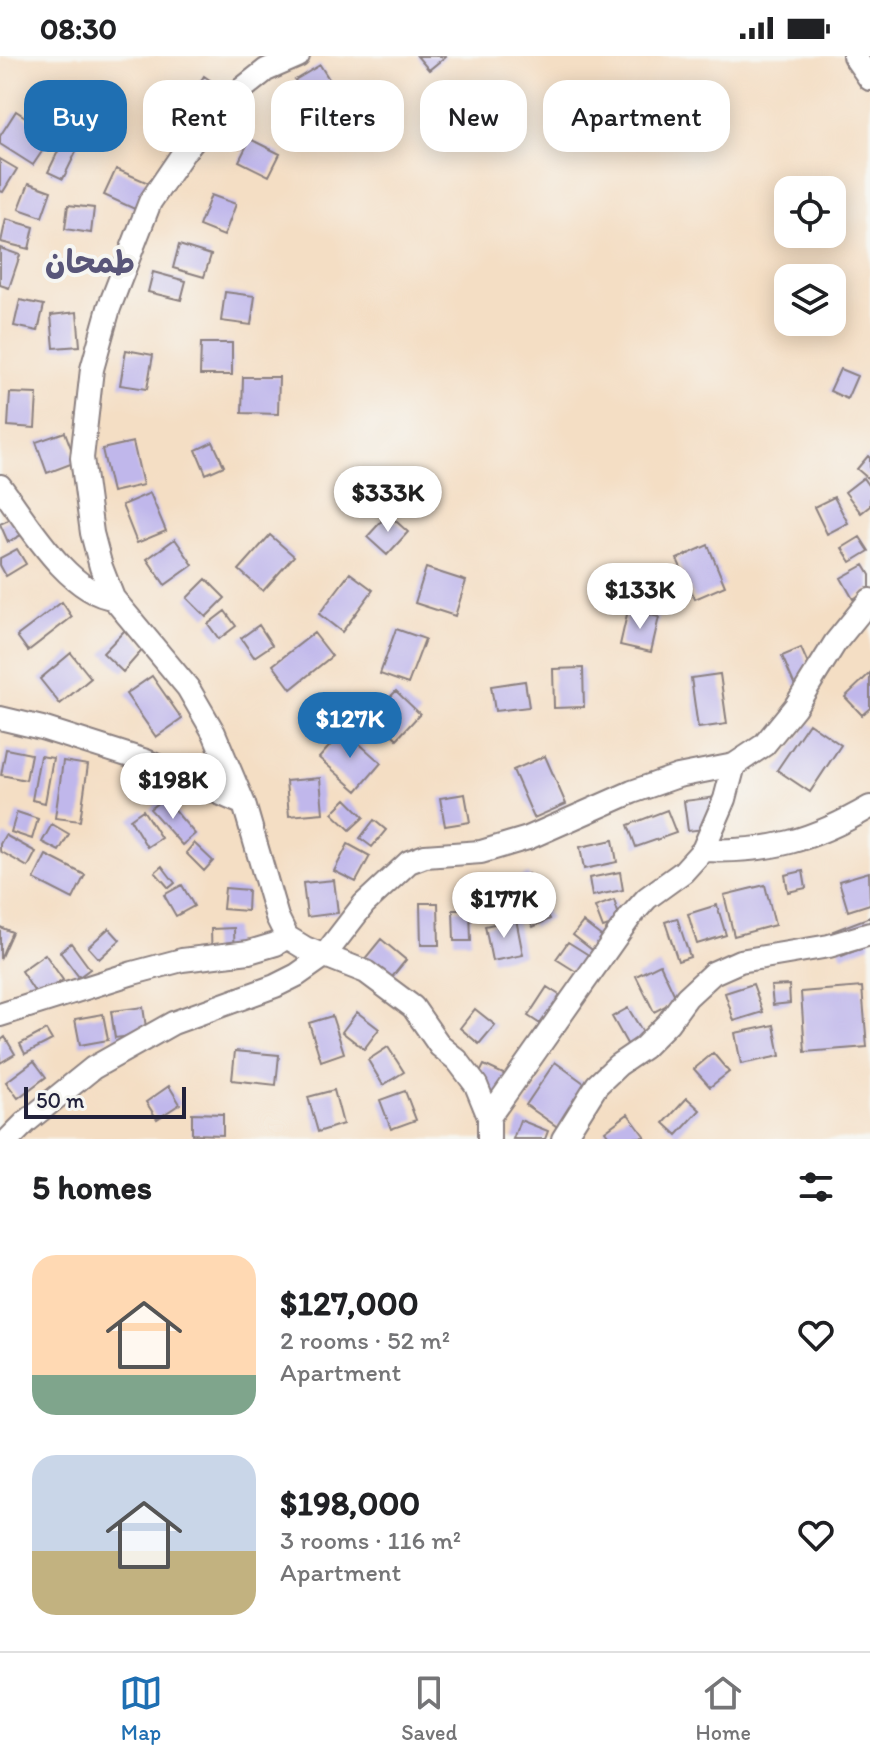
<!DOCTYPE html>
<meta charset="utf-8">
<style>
body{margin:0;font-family:Itim,"Playpen Sans Arabic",sans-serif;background:#f2f2f2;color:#202124;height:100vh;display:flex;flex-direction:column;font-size:30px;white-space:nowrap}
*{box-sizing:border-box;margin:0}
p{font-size:26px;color:#757577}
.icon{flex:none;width:44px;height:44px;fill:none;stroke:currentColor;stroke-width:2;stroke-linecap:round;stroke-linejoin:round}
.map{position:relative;height:1083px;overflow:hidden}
.panel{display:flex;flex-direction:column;background:#fff;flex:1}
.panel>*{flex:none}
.hud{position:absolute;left:24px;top:24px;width:822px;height:72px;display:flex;gap:16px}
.fabs{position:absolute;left:774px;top:120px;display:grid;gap:16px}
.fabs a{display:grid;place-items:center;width:72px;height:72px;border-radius:16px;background:#fff;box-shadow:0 4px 20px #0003;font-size:40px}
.scale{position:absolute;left:24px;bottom:20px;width:162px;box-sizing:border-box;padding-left:8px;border:4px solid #22223b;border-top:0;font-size:22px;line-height:28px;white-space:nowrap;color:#22223b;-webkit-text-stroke:6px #f6f6f2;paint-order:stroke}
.price{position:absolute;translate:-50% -68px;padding:0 18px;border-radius:28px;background:#fff;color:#222;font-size:26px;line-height:52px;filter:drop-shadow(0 2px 4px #0008)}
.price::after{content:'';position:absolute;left:50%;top:48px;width:24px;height:18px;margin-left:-12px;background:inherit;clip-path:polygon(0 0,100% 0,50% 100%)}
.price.selected{background:#1f6fb2;color:#fff}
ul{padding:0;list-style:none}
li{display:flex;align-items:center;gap:24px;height:200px;padding:0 32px}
li span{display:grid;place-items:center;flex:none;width:224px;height:160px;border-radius:24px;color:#555}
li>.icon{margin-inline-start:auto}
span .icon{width:96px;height:96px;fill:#fffc;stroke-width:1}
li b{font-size:34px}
h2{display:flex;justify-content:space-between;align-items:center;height:96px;padding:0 32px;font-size:34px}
.pill{padding:0 28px;border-radius:24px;background:#fff;box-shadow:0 4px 20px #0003;font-size:28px;line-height:72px}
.pill.selected{background:#1f6fb2;color:#fff}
.status{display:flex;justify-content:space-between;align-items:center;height:56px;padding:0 40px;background:#fff;direction:ltr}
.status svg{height:22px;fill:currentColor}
.menu{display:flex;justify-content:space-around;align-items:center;height:112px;border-top:2px solid #e0e0e0;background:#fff;font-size:22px;color:#757577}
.menu a{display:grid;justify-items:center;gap:4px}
.menu .selected{color:#1f6fb2}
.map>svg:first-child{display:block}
</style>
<div class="status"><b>08:30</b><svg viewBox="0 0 49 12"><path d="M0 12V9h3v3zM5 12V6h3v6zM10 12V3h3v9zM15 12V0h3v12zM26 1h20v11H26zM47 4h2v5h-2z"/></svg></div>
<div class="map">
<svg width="870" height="1083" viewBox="0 0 870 1083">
<rect width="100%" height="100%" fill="#f6f6f2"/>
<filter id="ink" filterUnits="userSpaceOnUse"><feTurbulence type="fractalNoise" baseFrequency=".0125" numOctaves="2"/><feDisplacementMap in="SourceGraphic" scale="16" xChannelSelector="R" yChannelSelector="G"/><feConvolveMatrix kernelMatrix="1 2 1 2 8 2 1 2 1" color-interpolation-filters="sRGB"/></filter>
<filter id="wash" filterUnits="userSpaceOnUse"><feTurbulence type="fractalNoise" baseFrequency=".006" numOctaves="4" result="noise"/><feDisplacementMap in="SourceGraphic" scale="32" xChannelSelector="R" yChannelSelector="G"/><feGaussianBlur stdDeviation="1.8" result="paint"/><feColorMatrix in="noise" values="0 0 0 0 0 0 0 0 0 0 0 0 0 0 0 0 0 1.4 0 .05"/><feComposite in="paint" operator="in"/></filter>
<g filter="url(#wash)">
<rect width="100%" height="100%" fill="#f4dec4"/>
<g id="blocks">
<path fill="#c0b7eb" d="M 417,0 L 446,0 L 429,14 Z
M 320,9 L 334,31 L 309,47 L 295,24 Z
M 204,20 L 220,31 L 196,68 L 181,57 Z
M 16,55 L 53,79 L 33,109 L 0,88 L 0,80 Z
M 64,83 L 79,90 L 63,123 L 48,116 Z
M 250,83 L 280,98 L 269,120 L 239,105 Z
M 0,103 L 17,113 L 3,136 L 0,135 Z
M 116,113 L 151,128 L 139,155 L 104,139 Z
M 29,127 L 51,135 L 42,161 L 19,153 Z
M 211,139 L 236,148 L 224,180 L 199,170 Z
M 68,149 L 94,152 L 91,177 L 65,173 Z
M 6,163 L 34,171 L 29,193 L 1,186 Z
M 179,189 L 211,199 L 204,221 L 173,212 Z
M 0,192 L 20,199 L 9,232 L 0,229 Z
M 153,216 L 186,225 L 181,244 L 148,236 Z
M 225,236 L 255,240 L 251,269 L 221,265 Z
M 20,244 L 44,249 L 38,275 L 14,270 Z
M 77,256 L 80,290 L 54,292 L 51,259 Z
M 201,287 L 232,287 L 232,319 L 200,319 Z
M 126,294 L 153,299 L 147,333 L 120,329 Z
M 840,313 L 857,320 L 847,343 L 830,335 Z
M 243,321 L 279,321 L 278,358 L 242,357 Z
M 10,337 L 37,338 L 35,372 L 8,370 Z
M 65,376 L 76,406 L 47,417 L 36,386 Z
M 133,386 L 143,429 L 112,436 L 102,393 Z
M 213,386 L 224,410 L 206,418 L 196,394 Z
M 868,400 L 870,402 L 870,424 L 857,413 Z
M 863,422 L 870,432 L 870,450 L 861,457 L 845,436 Z
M 150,437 L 166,475 L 137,487 L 122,449 Z
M 834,441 L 848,467 L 827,478 L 814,451 Z
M 388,458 L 408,476 L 387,499 L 367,481 Z
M 17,460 L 25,477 L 8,486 L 0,468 Z
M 270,479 L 294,500 L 263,535 L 239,514 Z
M 860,481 L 869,495 L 851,506 L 842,492 Z
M 175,483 L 193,509 L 165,529 L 147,503 Z
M 708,489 L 725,530 L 695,543 L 677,503 Z
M 17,493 L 26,508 L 6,520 L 0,509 L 0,502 Z
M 864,509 L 870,519 L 870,533 L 853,543 L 841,522 Z
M 426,512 L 466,525 L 455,560 L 415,547 Z
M 350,517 L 373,534 L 342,576 L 319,558 Z
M 206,523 L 225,542 L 206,561 L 187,542 Z
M 62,546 L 72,561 L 28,595 L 17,580 Z
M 628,554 L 659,561 L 651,596 L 620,589 Z
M 225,555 L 236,570 L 219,583 L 208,568 Z
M 259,569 L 272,589 L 254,601 L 241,582 Z
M 126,573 L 145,591 L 123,616 L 103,597 Z
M 396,573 L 425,583 L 408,628 L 380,618 Z
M 314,577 L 332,600 L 291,633 L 273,609 Z
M 801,592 L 814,622 L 795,630 L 782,600 Z
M 71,597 L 91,622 L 60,648 L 40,623 Z
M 583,612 L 584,651 L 554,652 L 553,613 Z
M 870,617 L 870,652 L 862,659 L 845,641 Z
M 720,618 L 727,668 L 698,672 L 691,622 Z
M 152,620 L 182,663 L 156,681 L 126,638 Z
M 525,625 L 529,651 L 495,655 L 491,630 Z
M 396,635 L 420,658 L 397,683 L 373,659 Z
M 809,667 L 841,689 L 810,736 L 777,714 Z
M 344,674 L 381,707 L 357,735 L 319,702 Z
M 6,693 L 31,698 L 26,724 L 1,719 Z
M 40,700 L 53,702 L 45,747 L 32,744 Z
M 545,700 L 566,748 L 534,762 L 513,714 Z
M 63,705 L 88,709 L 80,765 L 55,762 Z
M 320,722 L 323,757 L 289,760 L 286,725 Z
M 465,738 L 470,766 L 445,770 L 440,742 Z
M 716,741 L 720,771 L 688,775 L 684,745 Z
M 164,742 L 195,778 L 182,789 L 150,753 Z
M 346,743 L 364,761 L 350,774 L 332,757 Z
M 143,754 L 161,782 L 147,791 L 130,763 Z
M 667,754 L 676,777 L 636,791 L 628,769 Z
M 17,756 L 38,763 L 32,783 L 11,776 Z
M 374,764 L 386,774 L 372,791 L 360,782 Z
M 52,768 L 69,778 L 59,795 L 42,786 Z
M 5,779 L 36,796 L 28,811 L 0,795 L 0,788 Z
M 613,784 L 617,806 L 584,813 L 580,791 Z
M 194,787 L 213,805 L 204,815 L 186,797 Z
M 348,788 L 370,800 L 356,826 L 334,815 Z
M 46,799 L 85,819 L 73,843 L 34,823 Z
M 162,810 L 175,827 L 169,832 L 155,816 Z
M 803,815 L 806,832 L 788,836 L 785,819 Z
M 620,816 L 623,834 L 592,840 L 589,822 Z
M 869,816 L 870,848 L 848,855 L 839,825 Z
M 528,818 L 550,863 L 533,871 L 511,826 Z
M 334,824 L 338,857 L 307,861 L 303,827 Z
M 182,829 L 194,850 L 176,860 L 164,839 Z
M 765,829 L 775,869 L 734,880 L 724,839 Z
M 225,832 L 248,834 L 247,855 L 223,853 Z
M 614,844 L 621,866 L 603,872 L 595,851 Z
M 420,847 L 438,847 L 439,889 L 421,889 Z
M 717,849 L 726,879 L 697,888 L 688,858 Z
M 453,854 L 470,854 L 471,885 L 454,885 Z
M 870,861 L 870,889 L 842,900 L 833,875 Z
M 677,862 L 690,901 L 678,905 L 665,866 Z
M 516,863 L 523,899 L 492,905 L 485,870 Z
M 583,866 L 610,887 L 600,900 L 573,879 Z
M 0,871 L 12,876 L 0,903 Z
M 109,872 L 120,884 L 99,903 L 88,891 Z
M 234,872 L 235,908 L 212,909 L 211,873 Z
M 381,883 L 406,904 L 388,926 L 363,905 Z
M 568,886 L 595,903 L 583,920 L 556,903 Z
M 71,887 L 90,913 L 79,921 L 60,896 Z
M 45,898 L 63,924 L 38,941 L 21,915 Z
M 660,908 L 677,944 L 654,956 L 636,920 Z
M 753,928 L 763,956 L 734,965 L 725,937 Z
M 789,929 L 790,947 L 773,949 L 771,930 Z
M 547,931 L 570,946 L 551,975 L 528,960 Z
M 862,931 L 867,991 L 805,996 L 801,936 Z
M 143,951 L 147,978 L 115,982 L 111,955 Z
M 628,952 L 647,983 L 630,993 L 612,961 Z
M 475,953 L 495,969 L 479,988 L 460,972 Z
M 357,956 L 379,973 L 364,993 L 342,976 Z
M 103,958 L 108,984 L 80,989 L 75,963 Z
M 332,960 L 344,997 L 321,1005 L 309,967 Z
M 774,969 L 780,1000 L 741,1008 L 735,977 Z
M 46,974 L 52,984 L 25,998 L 20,988 Z
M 5,981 L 15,998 L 0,1007 L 0,985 Z
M 388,991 L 404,1016 L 383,1029 L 368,1004 Z
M 235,995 L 279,999 L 276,1029 L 232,1024 Z
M 713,997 L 729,1016 L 710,1031 L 694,1013 Z
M 34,1005 L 46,1021 L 18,1042 L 6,1026 Z
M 555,1006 L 588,1030 L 559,1072 L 526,1049 Z
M 484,1009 L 512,1022 L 499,1048 L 471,1035 Z
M 169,1030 L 180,1048 L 157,1063 L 146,1046 Z
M 334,1034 L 343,1068 L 318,1076 L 308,1041 Z
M 405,1035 L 416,1064 L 391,1073 L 380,1044 Z
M 687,1042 L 700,1054 L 677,1079 L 664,1067 Z
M 192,1057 L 223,1058 L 223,1079 L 192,1078 Z
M 628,1058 L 645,1081 L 611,1083 L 605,1075 Z
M 520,1064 L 548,1075 L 545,1083 L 513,1083 Z"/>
</g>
</g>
<g filter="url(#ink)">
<use href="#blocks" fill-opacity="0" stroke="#8b8080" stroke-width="2"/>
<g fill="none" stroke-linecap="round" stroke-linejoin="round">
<defs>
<path id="minor" d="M 298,0 L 266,14 L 227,45 L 184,96 L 150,146 L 109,252 L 92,313 L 82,402 L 92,477 L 101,511 L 113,542 L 188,632 L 214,677 L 244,748 L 277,861 L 287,881 L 305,892 L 366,916 L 413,951 L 440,990 L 457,1004 L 476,1029 L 489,1061 L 489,1083
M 854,0 L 870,23
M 0,430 C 26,464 68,537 113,542
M 0,662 L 42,672 L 146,705 L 244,748
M 703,794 C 769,797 813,784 870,751
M 0,959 L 133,917 L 182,904 L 249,896 L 276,888 L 287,881
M 489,1061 L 630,861 L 647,842 L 683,816 L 703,794 L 725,743 L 734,709
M 9,1083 L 26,1066 L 93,1012 L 173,967 L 275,930 L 297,919 L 324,900 L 364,848 L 409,806 L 425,800 L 481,796 L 528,782 L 632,736 L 678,720 L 734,709 L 764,689 L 795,651 L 835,587 L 870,544
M 563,1083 L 597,1029 L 618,1009 L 643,992 L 668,967 L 687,941 L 713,917 L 740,905 L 829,890 L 870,878"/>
</defs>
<use href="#minor" stroke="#8b8080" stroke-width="26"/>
<use href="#minor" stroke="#fff" stroke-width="22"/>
</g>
</g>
<g text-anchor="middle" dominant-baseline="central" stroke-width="8" stroke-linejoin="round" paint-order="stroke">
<g font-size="32" font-weight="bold" fill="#595679" stroke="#f6f6f2">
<text x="90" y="206">طمحان</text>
</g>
</g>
</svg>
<div class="fabs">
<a><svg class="icon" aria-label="locate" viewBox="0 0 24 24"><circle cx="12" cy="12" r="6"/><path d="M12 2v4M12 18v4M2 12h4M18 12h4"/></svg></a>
<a><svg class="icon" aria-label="layers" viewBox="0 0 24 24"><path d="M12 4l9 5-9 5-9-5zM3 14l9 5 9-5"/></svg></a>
</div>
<div class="scale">50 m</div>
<b class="price" style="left:388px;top:478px">$333K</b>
<b class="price" style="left:640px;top:575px">$133K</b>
<b class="price selected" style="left:350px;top:704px">$127K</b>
<b class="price" style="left:173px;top:765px">$198K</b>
<b class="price" style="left:504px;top:884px">$177K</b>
<div class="hud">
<a class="pill selected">Buy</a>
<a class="pill">Rent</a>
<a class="pill">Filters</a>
<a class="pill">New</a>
<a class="pill">Apartment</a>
</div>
</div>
<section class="panel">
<h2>5 homes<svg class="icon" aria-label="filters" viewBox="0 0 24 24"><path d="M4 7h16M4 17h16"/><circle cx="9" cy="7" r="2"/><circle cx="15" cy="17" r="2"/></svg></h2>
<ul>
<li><span style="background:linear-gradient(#ffd9b3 75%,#7fa58c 0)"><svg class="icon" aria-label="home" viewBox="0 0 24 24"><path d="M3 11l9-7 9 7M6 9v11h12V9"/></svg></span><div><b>$127,000</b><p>2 rooms · 52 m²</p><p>Apartment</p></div><svg class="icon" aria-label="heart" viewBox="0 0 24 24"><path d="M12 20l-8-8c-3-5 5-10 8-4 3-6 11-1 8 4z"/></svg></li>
<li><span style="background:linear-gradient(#c9d6e8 60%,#c2b280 0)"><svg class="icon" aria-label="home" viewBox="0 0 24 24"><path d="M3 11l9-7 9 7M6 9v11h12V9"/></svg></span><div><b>$198,000</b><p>3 rooms · 116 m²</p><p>Apartment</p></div><svg class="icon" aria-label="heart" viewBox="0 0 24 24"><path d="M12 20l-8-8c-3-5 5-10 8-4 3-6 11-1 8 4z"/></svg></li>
</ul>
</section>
<nav class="menu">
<a class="selected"><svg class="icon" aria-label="map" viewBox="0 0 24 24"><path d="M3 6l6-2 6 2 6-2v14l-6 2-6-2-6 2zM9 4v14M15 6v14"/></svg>Map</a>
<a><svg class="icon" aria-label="saved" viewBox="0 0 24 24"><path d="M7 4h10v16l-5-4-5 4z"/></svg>Saved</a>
<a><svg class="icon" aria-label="home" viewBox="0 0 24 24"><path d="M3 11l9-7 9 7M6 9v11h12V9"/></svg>Home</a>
</nav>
